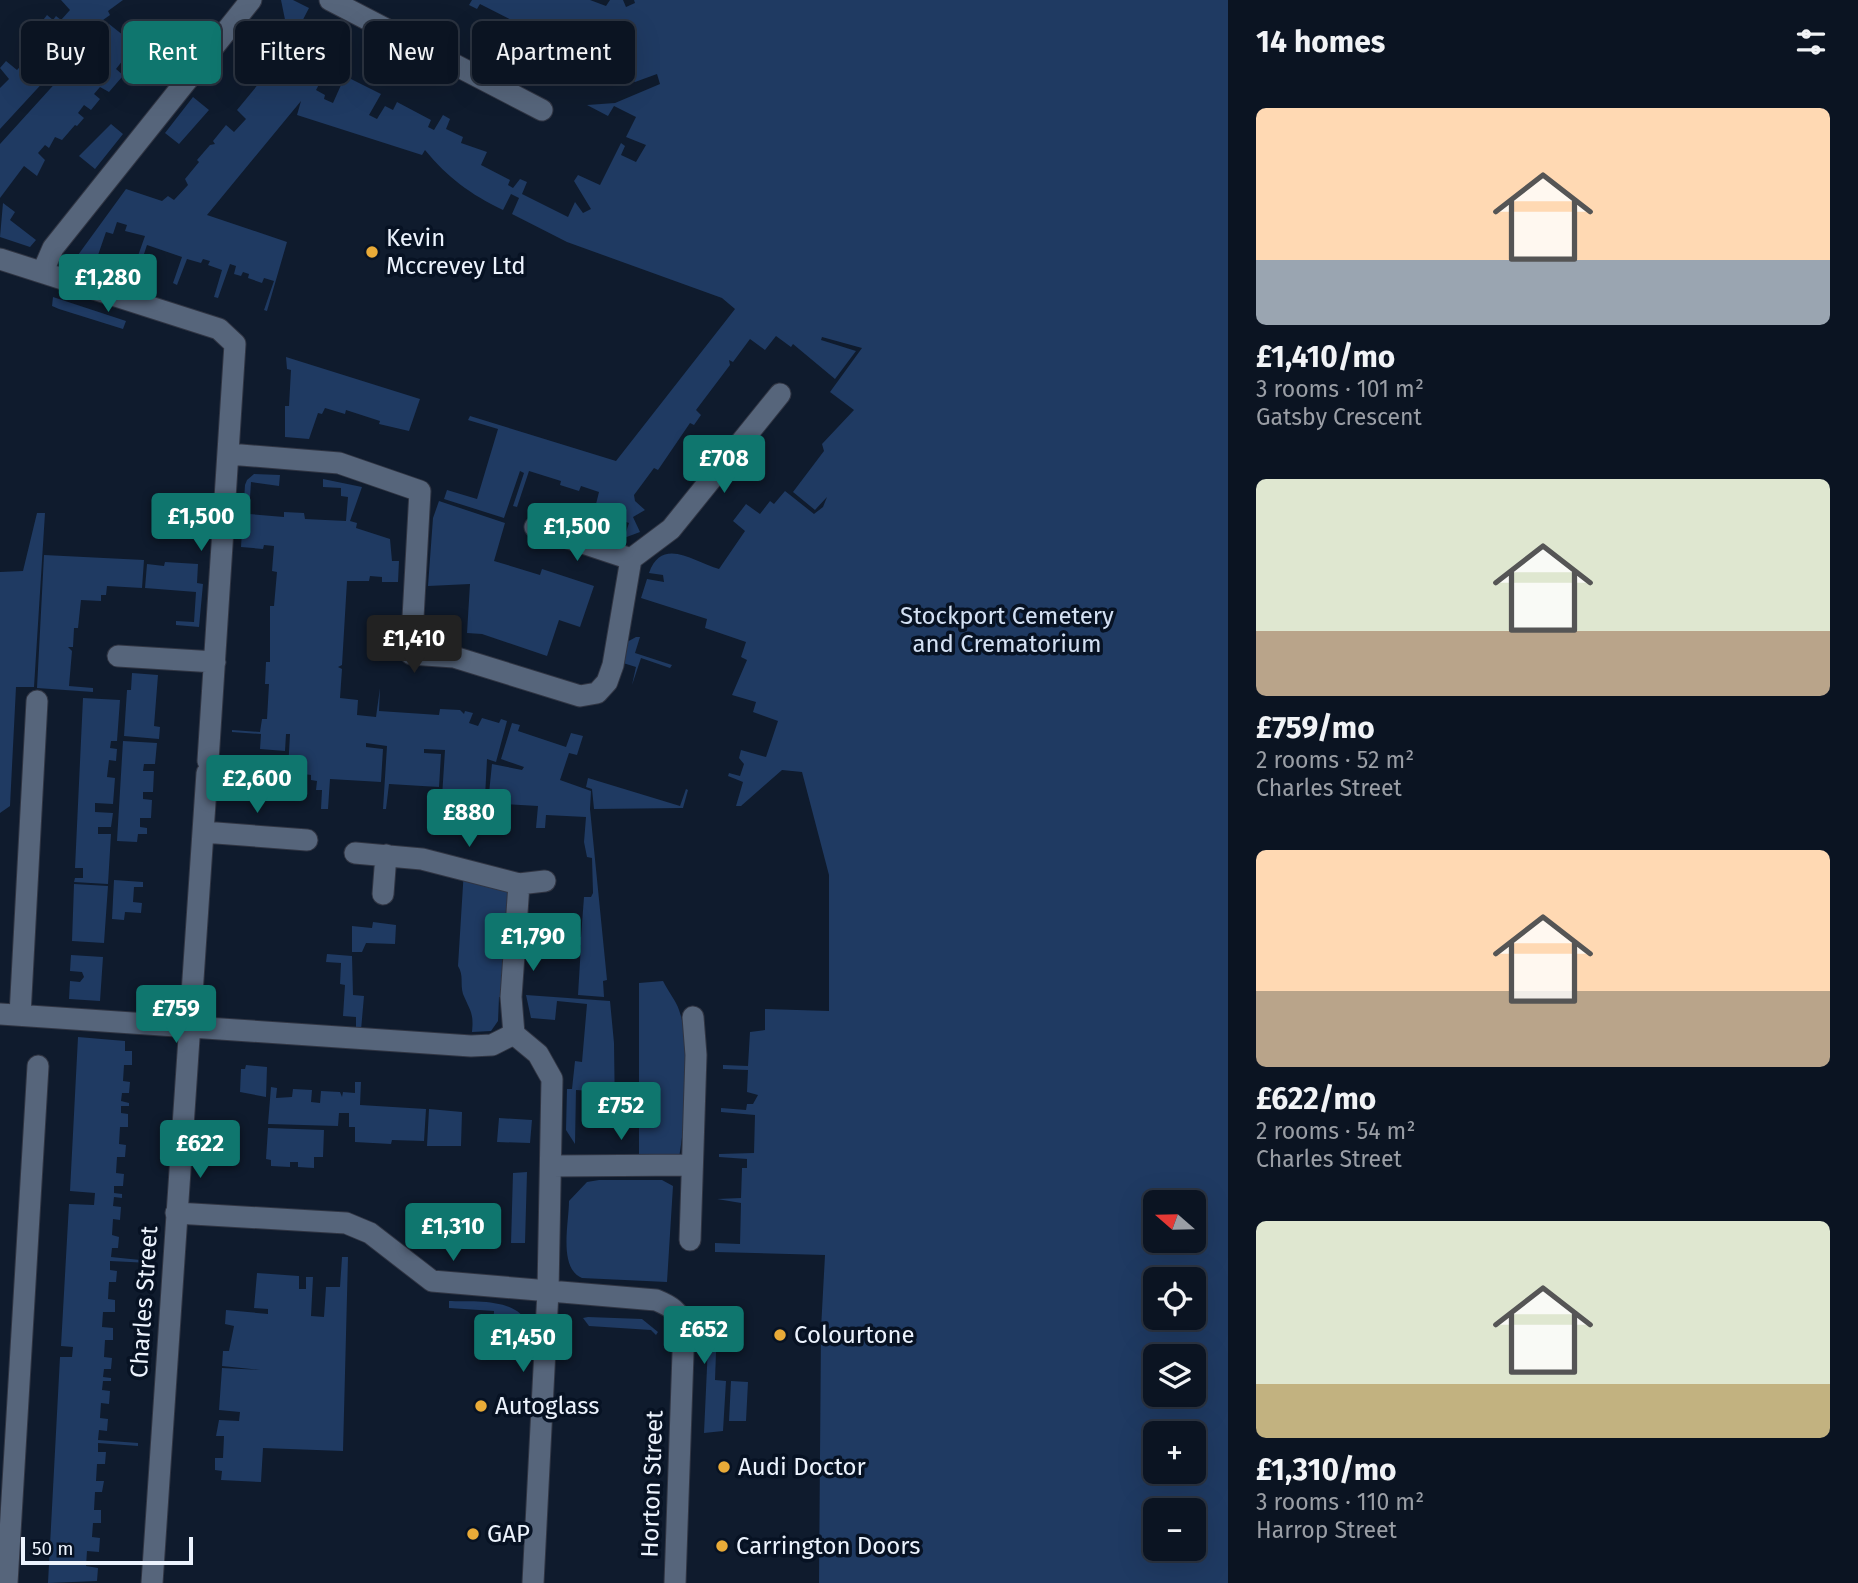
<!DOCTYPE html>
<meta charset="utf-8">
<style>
body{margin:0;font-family:"Fira Sans",sans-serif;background:#19212f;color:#f1f3f6;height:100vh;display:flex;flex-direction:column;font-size:26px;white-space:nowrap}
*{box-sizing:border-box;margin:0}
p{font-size:23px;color:#9a9ea5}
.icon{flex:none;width:38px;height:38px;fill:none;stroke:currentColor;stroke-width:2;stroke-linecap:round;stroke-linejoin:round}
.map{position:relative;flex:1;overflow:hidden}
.panel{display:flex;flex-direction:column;background:#0b1422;width:630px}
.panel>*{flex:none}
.hud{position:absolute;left:21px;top:21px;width:665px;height:63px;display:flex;gap:14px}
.needle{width:46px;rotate:290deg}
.controls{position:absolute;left:1143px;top:1190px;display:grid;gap:14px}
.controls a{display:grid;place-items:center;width:63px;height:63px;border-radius:10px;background:#0b1422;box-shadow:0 7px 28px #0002,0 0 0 2px #2b3340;font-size:35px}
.scale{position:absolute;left:21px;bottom:18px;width:172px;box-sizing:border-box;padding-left:7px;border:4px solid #ecf3fd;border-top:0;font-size:19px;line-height:24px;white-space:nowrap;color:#ecf3fd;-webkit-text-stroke:5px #071223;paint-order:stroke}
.price{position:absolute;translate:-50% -60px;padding:0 16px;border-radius:7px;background:#0f766e;color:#fff;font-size:23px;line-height:46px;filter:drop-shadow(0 2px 4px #0008)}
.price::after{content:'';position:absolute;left:50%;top:42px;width:21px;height:16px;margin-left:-10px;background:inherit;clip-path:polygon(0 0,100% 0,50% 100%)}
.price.current{background:#222;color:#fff}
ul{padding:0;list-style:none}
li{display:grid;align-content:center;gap:14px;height:371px;padding:0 28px}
li span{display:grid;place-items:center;height:217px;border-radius:10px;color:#555}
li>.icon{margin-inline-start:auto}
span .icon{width:126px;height:126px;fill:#fffc;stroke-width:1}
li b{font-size:30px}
h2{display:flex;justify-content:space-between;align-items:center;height:84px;padding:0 28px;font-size:30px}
.pill{padding:0 24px;border-radius:10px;background:#0b1422;box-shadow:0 7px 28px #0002,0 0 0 2px #2b3340;font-size:24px;line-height:63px}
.pill.current{background:#0f766e;color:#fff}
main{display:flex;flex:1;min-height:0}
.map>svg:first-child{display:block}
</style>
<main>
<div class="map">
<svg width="1228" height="1583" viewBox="0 0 1228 1583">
<rect width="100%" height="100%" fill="#0f1b2d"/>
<path fill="#1f3a62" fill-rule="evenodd" d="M 61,0 L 123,0 L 108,11 L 110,15 L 96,25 L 0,129 L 0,88 L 9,79 L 0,68 L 6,61 L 17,70 L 29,57 L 19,48 L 27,38 L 44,53 L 50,47 L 43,40 L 49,33 L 40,24 L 47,15 L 53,20 L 56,16 L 61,20 L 70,10 Z
M 281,0 L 293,0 L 309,8 L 295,35 L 306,44 L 303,50 L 318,58 L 315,65 L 326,71 L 316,90 L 325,95 L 324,99 L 333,103 L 345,76 L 381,94 L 369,115 L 377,119 L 385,106 L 393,110 L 397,102 L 431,120 L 428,127 L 434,130 L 443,115 L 450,119 L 446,129 L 463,137 L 461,143 L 487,152 L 481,165 L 510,180 L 508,185 L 513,188 L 520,179 L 527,182 L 522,194 L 568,217 L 575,202 L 583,213 L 591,209 L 574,181 L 578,175 L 600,185 L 621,143 L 625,146 L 621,155 L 636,162 L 646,145 L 626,137 L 636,117 L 614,106 L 608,116 L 587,105 L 615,103 L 660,84 L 657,74 L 635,82 L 526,22 L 523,26 L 480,4 L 477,9 L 469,5 L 472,0 L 590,0 L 606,6 L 610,0 L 623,0 L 626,7 L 635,3 L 634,0 L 1228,0 L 1228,1583 L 819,1583 L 821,1329 L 825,1255 L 715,1252 L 715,1243 L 740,1244 L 741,1203 L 717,1199 L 741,1198 L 742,1168 L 747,1168 L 747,1159 L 719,1157 L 719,1154 L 754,1153 L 755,1115 L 721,1112 L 721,1108 L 746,1110 L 747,1104 L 753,1104 L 758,1095 L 747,1092 L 748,1070 L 723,1069 L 723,1065 L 748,1066 L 750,1032 L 765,1030 L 765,1009 L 829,1011 L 829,875 L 802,772 L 782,770 L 741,806 L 736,806 L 743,782 L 728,776 L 729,773 L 740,776 L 744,764 L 739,758 L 741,750 L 766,757 L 778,721 L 753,712 L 756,702 L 732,695 L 747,660 L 741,657 L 746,642 L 705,628 L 707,619 L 641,598 L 647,579 L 664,582 L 663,575 L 649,573 C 662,535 696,563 719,569 L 745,531 L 733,521 L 746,504 L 760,514 L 770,501 L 774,504 L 785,491 L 814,514 L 823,507 L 827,497 L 815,510 L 793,492 L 824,451 L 822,444 L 854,410 L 830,392 L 862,348 L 822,337 L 821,340 L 856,351 L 835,379 L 793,344 L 791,347 L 776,336 L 765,350 L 750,339 L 733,362 L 729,360 L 730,365 L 696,410 L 701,415 L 694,425 L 690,423 L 658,470 L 654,468 L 634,495 L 635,501 L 645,510 L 633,517 L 640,532 L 624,538 L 629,523 L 623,521 L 622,512 L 596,504 L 599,492 L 581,486 L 579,491 L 560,485 L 561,481 L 529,471 L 517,507 L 513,506 L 524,473 L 520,471 L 504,518 L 444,499 L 447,490 L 477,499 L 498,429 L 468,420 L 470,416 L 616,461 L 735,309 L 722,298 L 567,242 L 512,214 L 519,198 L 511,194 L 503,210 C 470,194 448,178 425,150 L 422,155 L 297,115 L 301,101 L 207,215 L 287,242 L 267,311 L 264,310 L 274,281 L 264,278 L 262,283 L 248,278 L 249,274 L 243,272 L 241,276 L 234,274 L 236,266 L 230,264 L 218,298 L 214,297 L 222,270 L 208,265 L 210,261 L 203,259 L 201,263 L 187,259 L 177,285 L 173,283 L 182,257 L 147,245 L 138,272 L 133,270 L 145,236 L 125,231 L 127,225 L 117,222 L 113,234 L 106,232 L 97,258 L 113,263 L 110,274 L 80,264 L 78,255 L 126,189 L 162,201 L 168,196 L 174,200 L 188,185 L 185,179 L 199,162 L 197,160 L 210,145 L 215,144 L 213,141 L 226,125 L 234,132 L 246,119 L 237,110 L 288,48 L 291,49 ZM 1155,1202 L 1194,1202 L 1194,1241 L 1155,1241 ZM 1155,1279 L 1194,1279 L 1194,1318 L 1155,1318 ZM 1155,1356 L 1194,1356 L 1194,1395 L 1155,1395 ZM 1155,1433 L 1194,1433 L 1194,1472 L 1155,1472 ZM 1155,1510 L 1194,1510 L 1194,1549 L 1155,1549 Z
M 109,24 L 128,39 L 123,46 L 130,51 L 116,69 L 123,75 L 121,74 L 122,77 L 109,92 L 100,87 L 94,94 L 100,99 L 91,110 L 84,105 L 78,113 L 84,118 L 77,126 L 75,125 L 62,140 L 55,137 L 49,148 L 45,145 L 38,153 L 45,160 L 37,176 L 24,166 L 0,198 L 0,144 Z
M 193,97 L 209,110 L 179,144 L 165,133 Z
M 111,124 L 123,134 L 95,169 L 79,156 Z
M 3,203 L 15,212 L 10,220 L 36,240 L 30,247 L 0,237 Z
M 53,297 L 126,321 L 123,329 L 59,309 L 52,306 Z
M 286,357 L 420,399 L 409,431 L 379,424 L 380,421 L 346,410 L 345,414 L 325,408 L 322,414 L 318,413 L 309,439 L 285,437 L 285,406 L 289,406 L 291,370 L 287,369 Z
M 254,474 L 280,475 L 279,486 L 251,482 L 249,514 L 284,517 L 284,512 L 304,513 L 305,519 L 346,521 L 348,497 L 341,496 L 341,488 L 323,487 L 323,479 L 362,487 L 350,521 L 357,523 L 356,528 L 390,539 L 392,561 L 399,561 L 398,582 L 382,582 L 382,577 L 370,576 L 369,581 L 347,581 L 342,665 L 338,667 L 342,669 L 340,698 L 358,700 L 357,715 L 376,717 L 380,688 L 379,711 L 439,715 L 440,709 L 460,710 L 464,714 L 465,711 L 473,713 L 469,723 L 478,726 L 482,718 L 499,723 L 501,719 L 507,721 L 496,762 L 487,759 L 484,817 L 479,817 L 480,792 L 447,790 L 445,813 L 441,813 L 445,750 L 424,749 L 424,753 L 441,754 L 439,787 L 389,784 L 386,809 L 383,809 L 387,746 L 366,743 L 366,747 L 383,749 L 381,782 L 330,779 L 328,809 L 321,809 L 322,790 L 316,790 L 317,781 L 311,780 L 311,775 L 304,774 L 303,780 L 297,780 L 296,789 L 287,788 L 290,734 L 286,734 L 285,751 L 260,749 L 261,734 L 232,732 L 232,730 L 260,732 L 262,719 L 267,719 L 269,684 L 265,684 L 266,662 L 270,662 L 270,606 L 274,606 L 277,572 L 272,571 L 274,546 L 264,545 L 263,549 L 241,547 L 245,485 L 247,480 Z
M 439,501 L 505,523 L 494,561 L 540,575 L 542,569 L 594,586 L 580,627 L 559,620 L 547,656 L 482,634 L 467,633 L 470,584 L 428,586 L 433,518 Z
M 37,513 L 45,513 L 34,687 L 16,687 L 10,806 L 0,813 L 0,572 L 23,571 Z
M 44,555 L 144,560 L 142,588 L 107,586 L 106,595 L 101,595 L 101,601 L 81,600 L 78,628 L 74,628 L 73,647 L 68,647 L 72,651 L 69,686 L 93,688 L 93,692 L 37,688 Z
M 165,562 L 198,564 L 197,583 L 203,584 L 199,627 L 176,625 L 176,621 L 194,622 L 196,592 L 145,588 L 147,564 L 164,566 Z
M 636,637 L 640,637 L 635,653 L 672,665 L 670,668 L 641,658 L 632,685 L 636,667 L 623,663 L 627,642 Z
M 132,673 L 158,675 L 154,726 L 160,727 L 159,739 L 124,736 L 127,690 L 131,690 Z
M 83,698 L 120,700 L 117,741 L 111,741 L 110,748 L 117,749 L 116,761 L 109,760 L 107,777 L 115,778 L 113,804 L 95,803 L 95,812 L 113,813 L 111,827 L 98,827 L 98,834 L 111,834 L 108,884 L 74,882 L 75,878 L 83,878 L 83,868 L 75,868 Z
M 512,723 L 520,725 L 518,731 L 566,747 L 571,733 L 583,736 L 577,755 L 569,753 L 560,780 L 591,791 L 590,809 L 607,980 L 603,981 L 604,997 L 578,995 L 581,945 L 557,943 L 558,936 L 581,937 L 584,897 L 591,897 L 593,893 L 592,858 L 587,857 L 584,842 L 586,817 L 546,815 L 545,828 L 536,828 L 538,806 L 488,803 L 492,764 L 522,770 L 524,767 L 501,759 Z
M 123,741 L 157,743 L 155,764 L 144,764 L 143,771 L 154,771 L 153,792 L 143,792 L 143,799 L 152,800 L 151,818 L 140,818 L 140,827 L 147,828 L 147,834 L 138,834 L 137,842 L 117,841 Z
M 588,778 L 680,806 L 686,789 L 688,790 L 683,808 L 594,809 L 592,789 L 586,787 Z
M 464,869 L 519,884 L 511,997 L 499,997 L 498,1021 L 491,1031 L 472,1032 C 474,1012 470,1011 463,994 C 460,983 464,976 458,966 Z
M 114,880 L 143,882 L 143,887 L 134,887 L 133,902 L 142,903 L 141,913 L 125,912 L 124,920 L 112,919 Z
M 74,884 L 108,886 L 104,943 L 72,941 Z
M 373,922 L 396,925 L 395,944 L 366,943 L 362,952 L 352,952 L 352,926 L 372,928 Z
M 327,954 L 352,956 L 353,995 L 364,996 L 361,1030 L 356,1029 L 356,1017 L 343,1016 L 345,985 L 340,984 L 341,963 L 326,962 Z
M 71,955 L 103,957 L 100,1001 L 69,999 L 70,981 L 80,982 L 84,977 L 82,972 L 70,971 Z
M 663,981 C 668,991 676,1001 679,1010 C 693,1048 685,1125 678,1164 L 639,1163 L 639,983 Z
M 526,995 L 610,1001 L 614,1043 L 615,1116 L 609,1116 L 609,1092 L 576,1090 L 575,1144 L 566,1130 L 567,1089 L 572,1089 L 575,1061 L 582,1062 L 587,1004 L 557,1001 L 555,1020 L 531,1018 Z
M 78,1037 L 125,1041 L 125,1051 L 132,1051 L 132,1065 L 124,1065 L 123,1081 L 130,1082 L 129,1093 L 122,1093 L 121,1101 L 129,1103 L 129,1106 L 121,1106 L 121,1113 L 128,1114 L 128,1127 L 120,1127 L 119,1144 L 126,1145 L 125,1157 L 117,1157 L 116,1173 L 124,1174 L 123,1186 L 114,1186 L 114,1193 L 122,1194 L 122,1198 L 114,1197 L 113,1206 L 121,1207 L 120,1220 L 113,1219 L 112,1235 L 119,1237 L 118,1248 L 112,1248 L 111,1257 L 150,1261 L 150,1263 L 110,1261 L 110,1270 L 117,1271 L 116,1282 L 109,1282 L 108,1299 L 115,1300 L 115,1312 L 103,1312 L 102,1327 L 113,1328 L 113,1340 L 105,1340 L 104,1357 L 112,1358 L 111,1369 L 104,1369 L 103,1377 L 111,1378 L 111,1381 L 103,1381 L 102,1390 L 110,1391 L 109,1404 L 101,1403 L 100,1418 L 108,1419 L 107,1431 L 99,1430 L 98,1440 L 138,1443 L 138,1446 L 98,1443 L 98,1452 L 106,1452 L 105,1464 L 97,1464 L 96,1481 L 104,1481 L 102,1492 L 95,1492 L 94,1510 L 101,1510 L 101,1523 L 93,1523 L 92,1537 L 100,1538 L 99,1552 L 87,1551 L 86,1566 L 98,1568 L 97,1581 L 48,1583 L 60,1357 L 72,1357 L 73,1347 L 61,1346 L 69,1204 L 94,1205 L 95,1193 L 70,1191 Z
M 246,1065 L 267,1067 L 266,1097 L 240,1092 L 241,1069 L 245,1069 Z
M 355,1082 L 361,1082 L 360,1105 L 426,1109 L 424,1141 L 392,1140 L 391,1144 L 355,1142 L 355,1127 L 349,1127 L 349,1113 L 339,1113 L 338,1126 L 268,1124 L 271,1087 L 277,1088 L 276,1098 L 292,1097 L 293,1089 L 312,1090 L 311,1102 L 320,1103 L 321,1091 L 340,1092 L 342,1097 L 343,1092 L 355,1093 Z
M 429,1109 L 462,1112 L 461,1146 L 427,1146 Z
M 499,1118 L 532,1120 L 530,1143 L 497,1142 Z
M 268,1128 L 324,1130 L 323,1157 L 314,1157 L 314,1168 L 298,1167 L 298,1162 L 290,1162 L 290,1167 L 271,1166 L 271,1160 L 266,1159 Z
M 527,1172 L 525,1243 L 511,1243 L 513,1173 Z
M 599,1180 L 662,1180 L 673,1186 L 667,1282 L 582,1278 C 558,1268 569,1223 569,1201 L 587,1182 Z
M 432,1207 L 450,1207 L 450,1233 L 431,1233 Z
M 342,1257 L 348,1257 L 343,1451 L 263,1448 L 261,1482 L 221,1480 L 222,1471 L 215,1470 L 215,1458 L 223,1458 L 224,1436 L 216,1436 L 219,1420 L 239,1421 L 240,1412 L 219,1410 L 222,1368 L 260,1370 L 222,1366 L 223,1351 L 229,1351 L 234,1326 L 225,1324 L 226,1310 L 268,1314 L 268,1309 L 254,1308 L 257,1273 L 299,1276 L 299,1289 L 306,1289 L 306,1277 L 313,1277 L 311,1316 L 324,1317 L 326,1287 L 340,1287 Z
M 449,1301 C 470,1302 521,1297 527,1326 C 528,1333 526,1342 526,1349 L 522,1343 L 523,1324 L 501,1322 L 499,1339 L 493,1329 L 494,1311 L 449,1308 Z
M 588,1317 L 642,1319 L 658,1332 L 656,1335 L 651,1330 L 589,1326 L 583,1318 Z
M 709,1324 L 717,1324 L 715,1380 L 726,1381 L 723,1431 L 704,1433 Z
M 731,1381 L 748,1382 L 746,1421 L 729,1421 Z"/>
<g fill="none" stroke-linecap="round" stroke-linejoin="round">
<defs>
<path id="minor" d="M 330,0 L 542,110
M 0,259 L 219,329 L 235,344 L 208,761
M 43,271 L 53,248 L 251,0
M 229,454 L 339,463 L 420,491 L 411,654 L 454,657 L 580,696 L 597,693 L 607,682 L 613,665 L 631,559
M 535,527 L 631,559
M 631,559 L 671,529 L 780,394
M 118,656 L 215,662
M 203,832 L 307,840
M 355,853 L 422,859 L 519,884 L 511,997 L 514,1034 L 538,1054 L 552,1079 L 548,1291 L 533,1583
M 519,884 L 545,881
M 383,894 L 386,855
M 0,1014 L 471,1046 L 492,1045 L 514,1034
M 20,1015 L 37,701
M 551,1166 L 691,1165
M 176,1213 L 346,1223 L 370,1233 L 432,1281 L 656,1300 C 671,1306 678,1311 684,1325 L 675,1583
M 690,1240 L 696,1055 L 693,1017
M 7,1583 L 38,1066
M 152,1583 L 207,773"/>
</defs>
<use href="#minor" stroke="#303543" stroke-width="23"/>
<use href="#minor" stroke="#56657b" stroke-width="21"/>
</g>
<g fill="#e9ab38" stroke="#071223" stroke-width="2.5">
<circle cx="372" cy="252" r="7"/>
<circle cx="780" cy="1335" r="7"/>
<circle cx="481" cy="1406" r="7"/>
<circle cx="724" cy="1467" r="7"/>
<circle cx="473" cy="1534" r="7"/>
<circle cx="722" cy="1546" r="7"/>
</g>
<g text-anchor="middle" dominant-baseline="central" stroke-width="7" stroke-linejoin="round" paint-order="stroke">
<g font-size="24" fill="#ecf3fd" stroke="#071223" text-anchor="start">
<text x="386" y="238">Kevin<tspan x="386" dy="28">Mccrevey Ltd</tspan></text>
<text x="794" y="1335">Colourtone</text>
<text x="495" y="1406">Autoglass</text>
<text x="738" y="1467">Audi Doctor</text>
<text x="487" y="1534">GAP</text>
<text x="736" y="1546">Carrington Doors</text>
</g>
<g font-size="24" fill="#d3e0f3" stroke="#071223">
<text x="1007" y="616">Stockport Cemetery<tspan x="1007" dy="28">and Crematorium</tspan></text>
</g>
<g font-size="24" fill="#ecf3fd" stroke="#071223">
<text transform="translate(144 1302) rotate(-86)">Charles Street</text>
<text transform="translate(652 1484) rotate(-88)">Horton Street</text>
</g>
</g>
</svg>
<div class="controls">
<a><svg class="needle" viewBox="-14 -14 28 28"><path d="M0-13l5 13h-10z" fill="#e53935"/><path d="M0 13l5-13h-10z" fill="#9a9ea5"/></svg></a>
<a><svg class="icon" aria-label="locate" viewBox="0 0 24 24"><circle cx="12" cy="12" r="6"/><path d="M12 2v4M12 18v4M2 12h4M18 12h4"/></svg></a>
<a><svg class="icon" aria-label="layers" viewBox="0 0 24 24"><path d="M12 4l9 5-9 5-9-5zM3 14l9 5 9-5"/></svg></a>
<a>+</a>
<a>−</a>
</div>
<div class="scale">50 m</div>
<b class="price" style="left:108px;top:314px">£1,280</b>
<b class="price" style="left:724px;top:495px">£708</b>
<b class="price" style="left:201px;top:553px">£1,500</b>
<b class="price" style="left:577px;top:563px">£1,500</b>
<b class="price current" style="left:414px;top:675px">£1,410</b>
<b class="price" style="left:257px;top:815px">£2,600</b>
<b class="price" style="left:469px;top:849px">£880</b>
<b class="price" style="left:533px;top:973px">£1,790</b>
<b class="price" style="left:176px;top:1045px">£759</b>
<b class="price" style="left:621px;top:1142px">£752</b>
<b class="price" style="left:200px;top:1180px">£622</b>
<b class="price" style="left:453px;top:1263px">£1,310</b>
<b class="price" style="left:704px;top:1366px">£652</b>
<b class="price" style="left:523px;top:1374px">£1,450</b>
<div class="hud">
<a class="pill">Buy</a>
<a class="pill current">Rent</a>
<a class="pill">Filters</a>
<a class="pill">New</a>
<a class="pill">Apartment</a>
</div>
</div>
<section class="panel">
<h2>14 homes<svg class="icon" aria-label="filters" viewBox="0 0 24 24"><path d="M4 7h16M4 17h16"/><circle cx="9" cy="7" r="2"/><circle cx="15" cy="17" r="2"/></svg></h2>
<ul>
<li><span style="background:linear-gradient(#ffd9b3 70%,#9aa5b1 0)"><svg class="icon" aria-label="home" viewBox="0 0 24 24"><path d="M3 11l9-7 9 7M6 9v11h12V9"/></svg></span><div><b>£1,410/mo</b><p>3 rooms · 101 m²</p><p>Gatsby Crescent</p></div></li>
<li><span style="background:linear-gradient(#dfe7d0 70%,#b9a48a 0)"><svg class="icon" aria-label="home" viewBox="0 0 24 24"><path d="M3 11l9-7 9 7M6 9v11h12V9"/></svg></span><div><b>£759/mo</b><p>2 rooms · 52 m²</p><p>Charles Street</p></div></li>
<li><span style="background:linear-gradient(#ffd9b3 65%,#b9a48a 0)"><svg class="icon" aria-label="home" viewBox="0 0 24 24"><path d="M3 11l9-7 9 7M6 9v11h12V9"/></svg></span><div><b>£622/mo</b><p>2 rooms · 54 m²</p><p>Charles Street</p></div></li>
<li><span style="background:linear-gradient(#dfe7d0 75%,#c2b280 0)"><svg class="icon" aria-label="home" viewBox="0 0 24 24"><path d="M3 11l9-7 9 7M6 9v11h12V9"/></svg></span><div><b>£1,310/mo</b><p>3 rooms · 110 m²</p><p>Harrop Street</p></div></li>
</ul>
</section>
</main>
